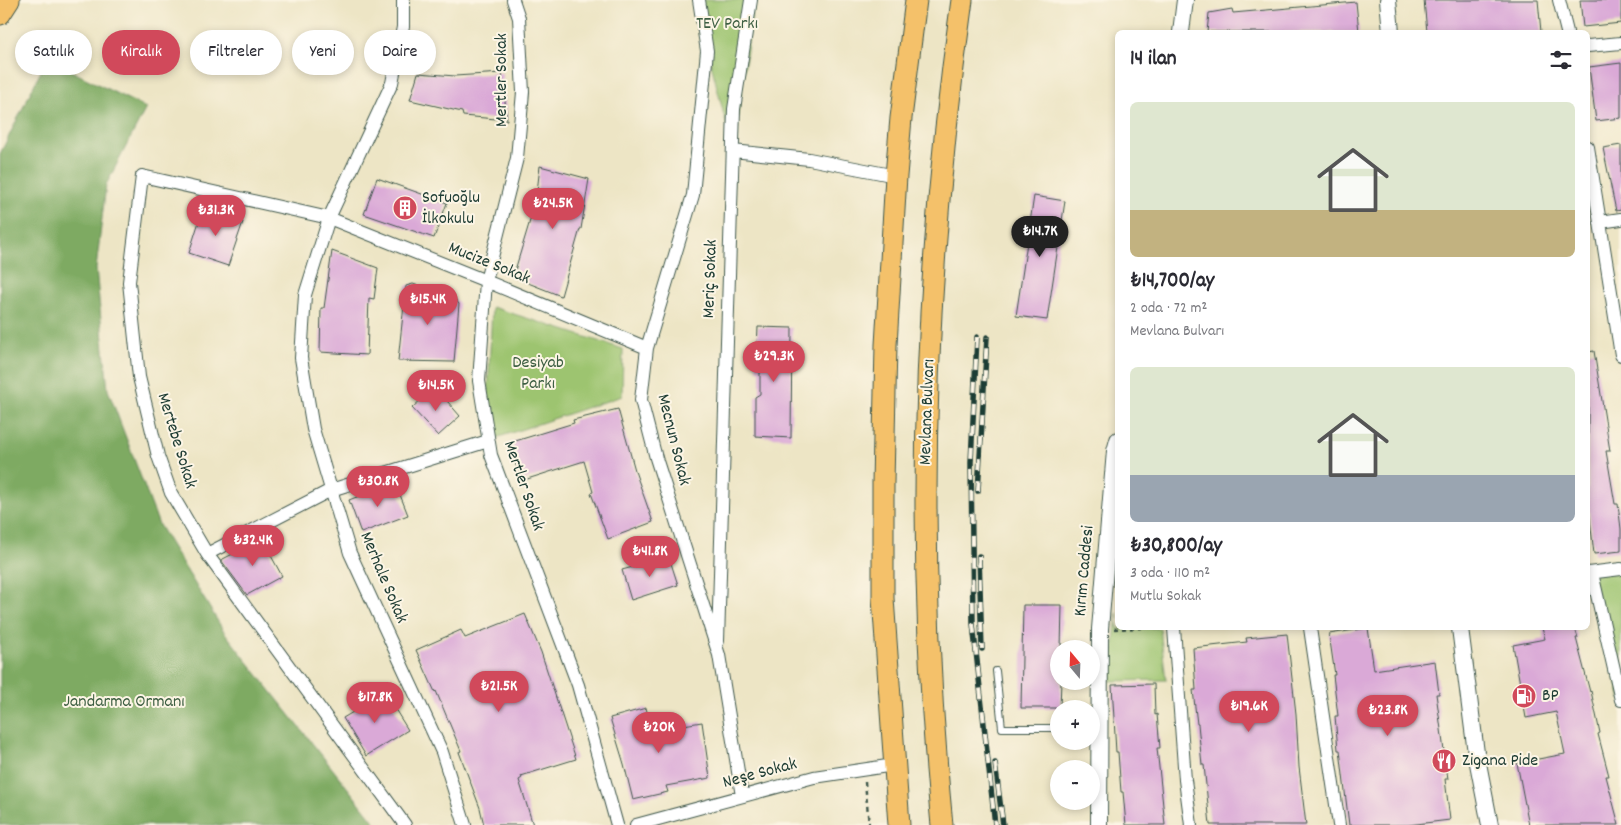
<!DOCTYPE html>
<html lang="tr">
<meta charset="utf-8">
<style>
body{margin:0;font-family:Dekko,sans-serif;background:#f7f7f7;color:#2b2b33;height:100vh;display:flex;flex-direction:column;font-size:19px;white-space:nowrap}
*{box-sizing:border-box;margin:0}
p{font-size:16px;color:#7c7c81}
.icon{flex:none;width:28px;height:28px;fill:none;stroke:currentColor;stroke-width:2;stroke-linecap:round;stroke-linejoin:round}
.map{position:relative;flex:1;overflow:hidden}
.side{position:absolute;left:1115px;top:30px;width:475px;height:600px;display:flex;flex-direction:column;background:#fff;border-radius:8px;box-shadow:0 2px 8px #0003}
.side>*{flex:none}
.top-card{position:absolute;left:15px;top:30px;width:475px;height:45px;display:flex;gap:10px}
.needle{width:32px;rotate:341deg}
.tools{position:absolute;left:1050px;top:640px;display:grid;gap:10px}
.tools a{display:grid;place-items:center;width:50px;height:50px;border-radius:50%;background:#fff;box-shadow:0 2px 8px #0003;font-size:25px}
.price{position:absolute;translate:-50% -42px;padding:0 11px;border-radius:18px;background:#d1495b;color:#fff;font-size:16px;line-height:32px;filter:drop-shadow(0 1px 2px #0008)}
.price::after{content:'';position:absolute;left:50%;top:30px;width:15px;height:11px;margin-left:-8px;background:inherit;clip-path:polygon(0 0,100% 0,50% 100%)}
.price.active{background:#222;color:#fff}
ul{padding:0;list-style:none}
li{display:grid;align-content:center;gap:10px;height:265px;padding:0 15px}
li span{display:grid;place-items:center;height:155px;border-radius:8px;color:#555}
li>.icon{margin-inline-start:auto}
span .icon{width:90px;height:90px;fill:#fffc;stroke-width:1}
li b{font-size:21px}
h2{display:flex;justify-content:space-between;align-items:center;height:60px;padding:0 15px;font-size:21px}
.tag{padding:0 18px;border-radius:22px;background:#fff;box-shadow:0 2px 8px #0003;font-size:18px;line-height:45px}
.tag.active{background:#d1495b;color:#fff}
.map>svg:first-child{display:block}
</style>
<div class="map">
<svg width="1621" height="825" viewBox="0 0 1621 825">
<rect width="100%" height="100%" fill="#fcf5e5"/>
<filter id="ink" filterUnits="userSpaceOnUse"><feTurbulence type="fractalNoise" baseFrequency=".02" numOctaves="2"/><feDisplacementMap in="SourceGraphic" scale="10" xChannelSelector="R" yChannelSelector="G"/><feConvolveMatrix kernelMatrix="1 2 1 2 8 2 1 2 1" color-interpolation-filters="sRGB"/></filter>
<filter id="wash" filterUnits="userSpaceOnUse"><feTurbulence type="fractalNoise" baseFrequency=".0096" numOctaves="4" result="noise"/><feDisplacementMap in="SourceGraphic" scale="20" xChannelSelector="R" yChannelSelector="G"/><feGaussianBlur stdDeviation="1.12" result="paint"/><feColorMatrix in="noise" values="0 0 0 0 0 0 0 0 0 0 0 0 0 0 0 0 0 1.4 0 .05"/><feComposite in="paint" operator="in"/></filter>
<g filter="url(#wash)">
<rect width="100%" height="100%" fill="#ede5c5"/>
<path fill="#9dc46f" stroke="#5e8052" d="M 695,0 L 754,0 L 733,151 Z
M 492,307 L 623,349 L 622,396 L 496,438 L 488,394 Z
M 1621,569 L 1621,700 L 1592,573 Z
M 1117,613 L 1118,628 L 1160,628 L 1166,680 L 1110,681 Z"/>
<path fill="#7eaa62" stroke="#4e744b" d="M 47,59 L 146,108 L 106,185 L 96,269 L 108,390 L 159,525 L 225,633 L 377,825 L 0,825 L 0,154 Z"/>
<g id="blocks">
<path fill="#daa9d7" d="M 1424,0 L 1538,0 L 1541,32 L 1427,32 Z
M 1580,0 L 1621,0 L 1621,23 L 1583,27 Z
M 1356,2 L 1359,32 L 1207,32 L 1209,13 L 1232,9 L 1233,13 Z
M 1621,63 L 1621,118 L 1596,121 L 1589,67 Z
M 418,73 L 455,76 L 502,73 L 507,120 L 463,116 L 462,112 L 410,100 Z
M 1621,145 L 1621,210 L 1616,211 L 1603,148 Z
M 540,166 L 589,179 L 581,229 L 580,229 L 561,296 L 513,277 L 529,224 L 537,192 Z
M 377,178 L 447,203 L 434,238 L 364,214 Z
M 1034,196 L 1065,201 L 1047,320 L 1016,316 Z
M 203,209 L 243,222 L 228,266 L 189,253 Z
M 332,251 L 378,268 L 374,299 L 369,298 L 367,355 L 320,352 L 321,308 L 324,308 Z
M 413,284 L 455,299 L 459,304 L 454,362 L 398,361 L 406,286 Z
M 758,327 L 792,328 L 791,438 L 755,436 L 755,397 L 760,394 L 760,371 L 756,369 Z
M 1594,351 L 1610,451 L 1606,451 L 1615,504 L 1618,504 L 1621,529 L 1621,551 L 1594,554 L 1588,502 L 1588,352 Z
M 435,387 L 460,416 L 438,436 L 412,408 Z
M 618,409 L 636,474 L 653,522 L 608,539 L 591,493 L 593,492 L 584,461 L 521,481 L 509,443 L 574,423 L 573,420 Z
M 395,482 L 408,515 L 361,533 L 349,500 Z
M 262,539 L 282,576 L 247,595 L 221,560 Z
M 669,557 L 678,585 L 631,600 L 622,570 Z
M 1023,605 L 1062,605 L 1061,649 L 1059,649 L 1059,681 L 1061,681 L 1060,708 L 1021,708 Z
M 525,614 L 541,652 L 576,759 L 521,776 L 522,778 L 519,780 L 533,825 L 484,825 L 480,808 L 459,752 L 461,751 L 436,691 L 435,692 L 416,650 L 461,630 L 465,638 Z
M 1368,628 L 1374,670 L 1435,661 L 1439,694 L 1436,694 L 1448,779 L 1445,779 L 1450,820 L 1408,825 L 1349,825 L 1340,750 L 1338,750 L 1335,716 L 1338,716 L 1333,675 L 1335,675 L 1329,634 Z
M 1542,628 L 1575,628 L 1578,638 L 1576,638 L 1590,692 L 1591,691 L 1600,733 L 1598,734 L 1609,776 L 1606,776 L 1619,825 L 1529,825 L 1517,763 L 1565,754 L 1556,712 L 1526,718 L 1513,645 L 1545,639 Z
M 1287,634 L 1296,714 L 1299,767 L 1306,825 L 1210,825 L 1204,765 L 1202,765 L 1198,724 L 1197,724 L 1193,690 L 1196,690 L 1193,648 L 1247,642 L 1246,638 Z
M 1154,684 L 1155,715 L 1157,714 L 1160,748 L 1157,748 L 1165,825 L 1126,825 L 1123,792 L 1121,792 L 1118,752 L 1116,752 L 1112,685 Z
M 385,693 L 408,730 L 366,756 L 343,718 Z
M 646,708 L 652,730 L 702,722 L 710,778 L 666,786 L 668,792 L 633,800 L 624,764 L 610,718 Z"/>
</g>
</g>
<g filter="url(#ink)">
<use href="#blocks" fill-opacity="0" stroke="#3e564a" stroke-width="1"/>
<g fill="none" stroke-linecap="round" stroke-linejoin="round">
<defs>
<path id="service" d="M 996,671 L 1002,728 L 1059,728"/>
<path id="minor" d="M 403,0 L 403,27 L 392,83 L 329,218 L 305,295 L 301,358 L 313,429 L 350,553 L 442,752 L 465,825
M 513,0 L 519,18 L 523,92 L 517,158 L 486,281 L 479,381 L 491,455 L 578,685 L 617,825
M 699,0 L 707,51 L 693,195 L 647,348 L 641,400 L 656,458 L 719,655 L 742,796
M 1559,0 L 1567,32
M 1588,46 L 1621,43
M 1588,147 L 1621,355
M 733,151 L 809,159 L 896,176
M 1600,222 L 1621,219
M 207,554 L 331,490 L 488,441
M 1588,573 L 1621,569
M 1592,573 L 1621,700
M 1174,628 L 1185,780 L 1191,825
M 1310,628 L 1339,825
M 718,641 L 734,109 L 751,0
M 405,825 L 207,554 L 171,493 L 158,456 L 139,377 L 129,282 L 142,176 L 329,218 L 486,281 L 647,348
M 636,825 L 814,777 L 894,765"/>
<path id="tertiary" d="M 1388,0 L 1391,32
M 1181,32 L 1185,0
M 1460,628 L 1476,753 L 1490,825
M 1099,825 L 1100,629 L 1115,451 L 1118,440"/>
<path id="primary" d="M 0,14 L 9,0"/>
<path id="trunk" d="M 899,825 L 883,598 L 883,483 L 886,345 L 896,176 L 901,118 L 916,0
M 942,825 C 915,551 923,272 962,0"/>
</defs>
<use href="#service" stroke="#3e564a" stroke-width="8"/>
<use href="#minor" stroke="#3e564a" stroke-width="14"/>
<use href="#tertiary" stroke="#3e564a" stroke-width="18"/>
<use href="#primary" stroke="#3e564a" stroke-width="23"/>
<use href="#trunk" stroke="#3e564a" stroke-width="23"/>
<path stroke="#3e564a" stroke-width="2.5" stroke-dasharray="4 4" stroke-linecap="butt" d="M 1114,629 L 1142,628
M 865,782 L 869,825"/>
<use href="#service" stroke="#fff" stroke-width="6"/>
<use href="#minor" stroke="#fff" stroke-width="12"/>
<use href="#tertiary" stroke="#fff" stroke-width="16"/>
<use href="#primary" stroke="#f4c16a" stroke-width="21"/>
<use href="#trunk" stroke="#f4c16a" stroke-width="21"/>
<defs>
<path id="rail" d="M 977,337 L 971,462 L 973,624 L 995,825
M 978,491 L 987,337
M 979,556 L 982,649
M 995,763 L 1003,825"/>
</defs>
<use href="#rail" stroke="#1f3d34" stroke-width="5.5"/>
<use href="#rail" stroke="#fcf5e5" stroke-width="4" stroke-dasharray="11" stroke-linecap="butt"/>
</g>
</g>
<defs>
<symbol id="building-disc" viewBox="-11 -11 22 22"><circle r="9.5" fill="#d1495b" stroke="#fcf5e5"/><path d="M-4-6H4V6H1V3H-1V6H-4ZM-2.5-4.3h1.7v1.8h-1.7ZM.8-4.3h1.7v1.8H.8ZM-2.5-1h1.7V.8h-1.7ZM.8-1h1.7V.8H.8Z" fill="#fff"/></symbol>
<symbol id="fuel-disc" viewBox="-11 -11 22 22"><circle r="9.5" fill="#d1495b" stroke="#fcf5e5"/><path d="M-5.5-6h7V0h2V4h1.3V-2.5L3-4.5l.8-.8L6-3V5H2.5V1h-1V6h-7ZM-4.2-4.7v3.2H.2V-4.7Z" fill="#fff"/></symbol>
<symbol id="restaurant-disc" viewBox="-11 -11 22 22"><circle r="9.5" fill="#d1495b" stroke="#fcf5e5"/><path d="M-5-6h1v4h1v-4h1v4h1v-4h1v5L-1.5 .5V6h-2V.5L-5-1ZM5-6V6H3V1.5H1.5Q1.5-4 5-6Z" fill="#fff"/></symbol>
</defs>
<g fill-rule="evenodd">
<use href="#building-disc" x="391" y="194" width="28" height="28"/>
<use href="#fuel-disc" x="1510" y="682" width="28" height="28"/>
<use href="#restaurant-disc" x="1430" y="747" width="28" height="28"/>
</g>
<g text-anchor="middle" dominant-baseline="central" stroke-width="4" stroke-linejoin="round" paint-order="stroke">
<g font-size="18" fill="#3e5f43" stroke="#fcf5e5">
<text x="727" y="24">TEV Parkı</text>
<text x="538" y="363">Desiyab<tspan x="538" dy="21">Parkı</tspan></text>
<text x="124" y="702">Jandarma Ormanı</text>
</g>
<g font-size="18" fill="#1f3d34" stroke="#fcf5e5">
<text transform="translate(502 80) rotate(-90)">Mertler Sokak</text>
<text transform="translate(489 264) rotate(22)">Mucize Sokak</text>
<text transform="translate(711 279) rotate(-88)">Meriç Sokak</text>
<text transform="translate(928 412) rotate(-88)">Mevlana Bulvarı</text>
<text transform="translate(673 440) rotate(76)">Mecnun Sokak</text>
<text transform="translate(176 441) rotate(73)">Mertebe Sokak</text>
<text transform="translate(523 486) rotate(71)">Mertler Sokak</text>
<text transform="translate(1085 571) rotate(-85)">Kırım Caddesi</text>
<text transform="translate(383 578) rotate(67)">Merhale Sokak</text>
<text transform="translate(760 774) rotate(-15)">Neşe Sokak</text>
</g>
<g font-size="18" fill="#1f3d34" stroke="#fcf5e5" text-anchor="start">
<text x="422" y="198">Sofuoğlu<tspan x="422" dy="21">İlkokulu</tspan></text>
<text x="1542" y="696">BP</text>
<text x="1462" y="761">Zigana Pide</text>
</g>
</g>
</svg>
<div class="tools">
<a><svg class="needle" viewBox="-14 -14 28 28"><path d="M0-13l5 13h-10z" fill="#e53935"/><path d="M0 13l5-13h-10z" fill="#7c7c81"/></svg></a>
<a>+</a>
<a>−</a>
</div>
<b class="price" style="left:553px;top:230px">₺24.5K</b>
<b class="price" style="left:216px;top:237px">₺31.3K</b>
<b class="price active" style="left:1040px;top:258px">₺14.7K</b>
<b class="price" style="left:428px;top:326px">₺15.4K</b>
<b class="price" style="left:774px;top:383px">₺29.3K</b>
<b class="price" style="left:436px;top:412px">₺14.5K</b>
<b class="price" style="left:378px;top:508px">₺30.8K</b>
<b class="price" style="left:253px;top:567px">₺32.4K</b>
<b class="price" style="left:650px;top:578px">₺41.8K</b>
<b class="price" style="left:499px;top:713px">₺21.5K</b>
<b class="price" style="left:375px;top:724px">₺17.8K</b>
<b class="price" style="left:1249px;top:733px">₺19.6K</b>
<b class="price" style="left:1388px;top:737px">₺23.8K</b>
<b class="price" style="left:659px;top:754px">₺20K</b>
<div class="top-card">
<a class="tag">Satılık</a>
<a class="tag active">Kiralık</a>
<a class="tag">Filtreler</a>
<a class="tag">Yeni</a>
<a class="tag">Daire</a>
</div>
<section class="side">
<h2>14 ilan<svg class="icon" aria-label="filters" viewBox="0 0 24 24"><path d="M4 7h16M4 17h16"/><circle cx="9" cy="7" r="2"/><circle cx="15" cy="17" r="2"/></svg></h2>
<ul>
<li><span style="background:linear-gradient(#dfe7d0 70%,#c2b280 0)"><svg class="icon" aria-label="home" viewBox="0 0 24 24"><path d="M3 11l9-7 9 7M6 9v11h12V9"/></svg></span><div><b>₺14,700/ay</b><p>2 oda · 72 m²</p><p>Mevlana Bulvarı</p></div></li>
<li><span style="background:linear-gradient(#dfe7d0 70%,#9aa5b1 0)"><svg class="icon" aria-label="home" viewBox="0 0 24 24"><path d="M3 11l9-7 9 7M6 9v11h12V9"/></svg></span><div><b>₺30,800/ay</b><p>3 oda · 110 m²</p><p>Mutlu Sokak</p></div></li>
</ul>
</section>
</div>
